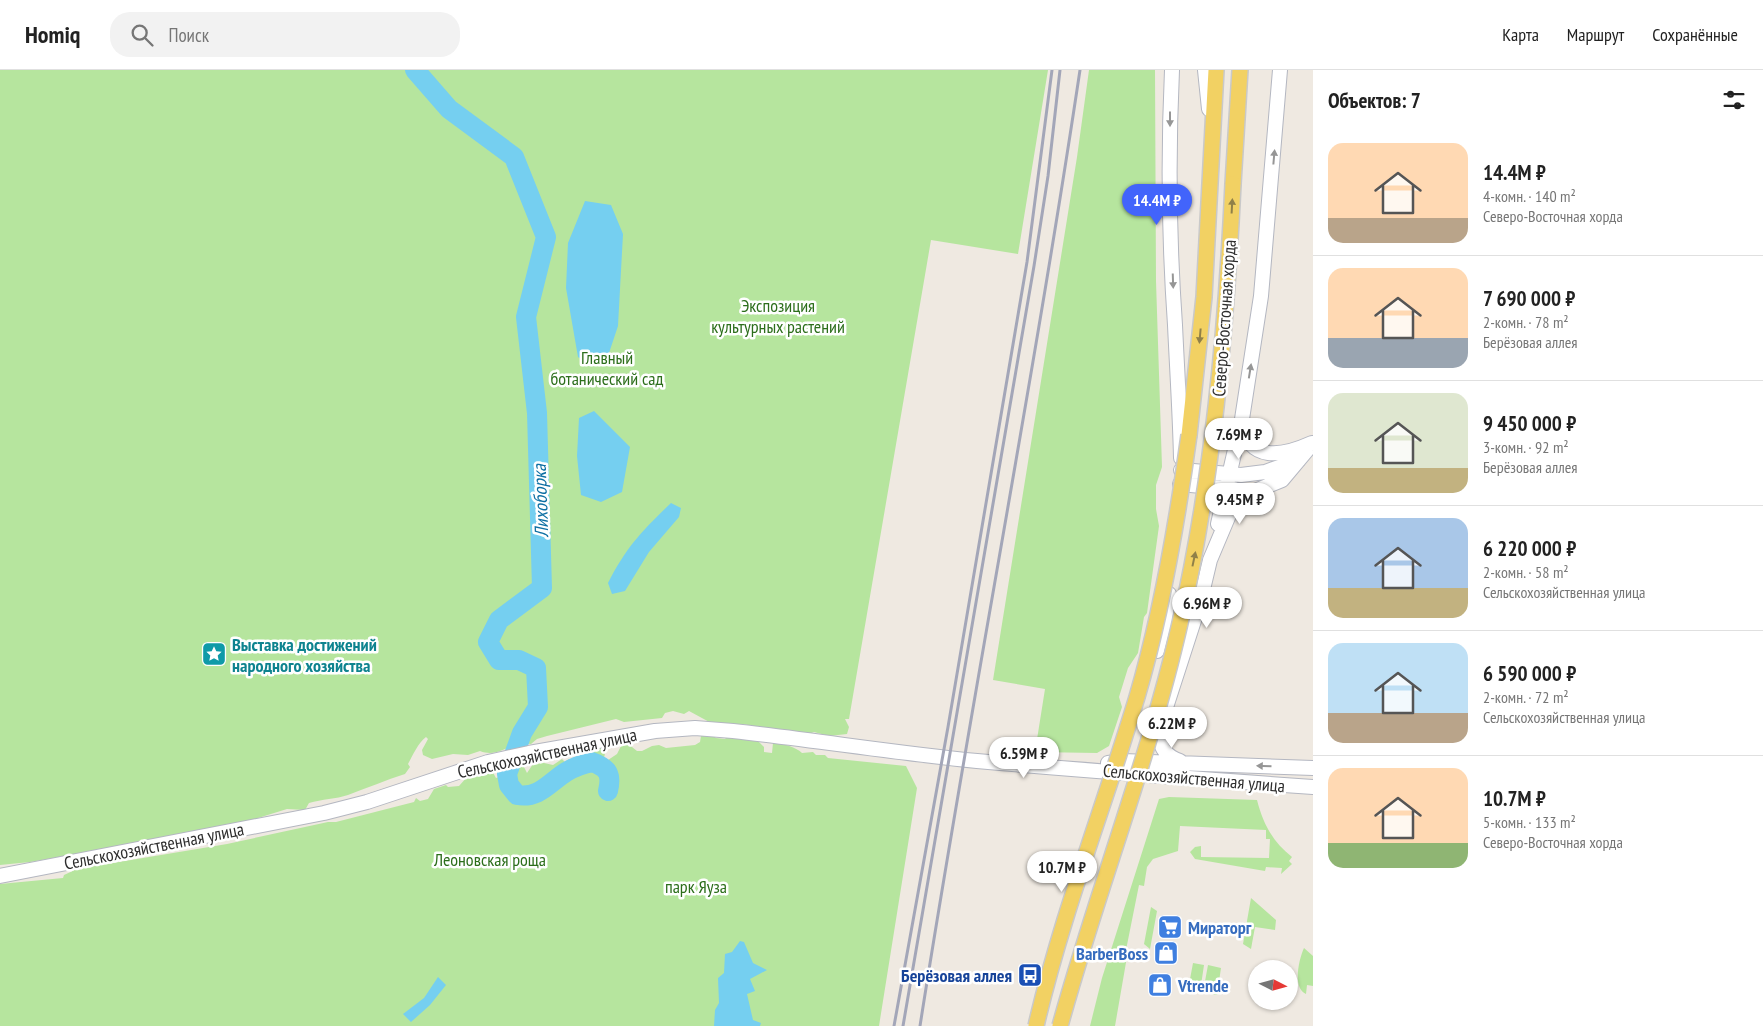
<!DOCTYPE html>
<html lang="ru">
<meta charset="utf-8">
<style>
body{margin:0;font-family:"PT Sans Narrow",sans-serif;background:#f2f2f2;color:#222;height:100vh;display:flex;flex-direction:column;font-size:19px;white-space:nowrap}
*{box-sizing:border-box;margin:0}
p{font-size:16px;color:#767676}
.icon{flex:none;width:28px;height:28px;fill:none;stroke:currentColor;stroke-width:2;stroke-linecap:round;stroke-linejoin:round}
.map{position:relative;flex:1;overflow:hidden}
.sheet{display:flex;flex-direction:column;background:#fff;width:450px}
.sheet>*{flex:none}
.needle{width:32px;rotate:96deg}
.fabs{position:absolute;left:1248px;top:890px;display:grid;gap:10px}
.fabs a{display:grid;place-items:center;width:50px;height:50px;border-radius:50%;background:#fff;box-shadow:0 1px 4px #0004;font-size:25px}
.price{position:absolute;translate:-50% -42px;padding:0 11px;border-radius:18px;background:#fff;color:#222;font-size:16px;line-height:32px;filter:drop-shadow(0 1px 2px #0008)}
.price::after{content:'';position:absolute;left:50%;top:30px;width:15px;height:11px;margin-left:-8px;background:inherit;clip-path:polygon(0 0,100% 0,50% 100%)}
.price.selected{background:#4264fb;color:#fff}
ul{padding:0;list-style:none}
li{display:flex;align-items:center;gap:15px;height:125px;padding:0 15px}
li+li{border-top:1px solid #e0e0e0}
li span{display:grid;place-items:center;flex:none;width:140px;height:100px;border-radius:15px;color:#555}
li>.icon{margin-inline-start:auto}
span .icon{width:60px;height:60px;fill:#fffc;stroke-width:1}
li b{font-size:21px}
h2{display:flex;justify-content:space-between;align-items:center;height:60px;padding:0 15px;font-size:21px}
header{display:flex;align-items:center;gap:30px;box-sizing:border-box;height:70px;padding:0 25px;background:#fff;border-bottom:1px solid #e0e0e0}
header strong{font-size:24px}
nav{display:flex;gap:28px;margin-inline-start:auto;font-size:18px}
.search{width:350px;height:45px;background:#f2f2f2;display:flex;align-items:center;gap:12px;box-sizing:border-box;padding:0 18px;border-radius:20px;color:#767676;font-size:19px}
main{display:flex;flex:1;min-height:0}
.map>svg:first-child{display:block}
</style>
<header>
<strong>Homiq</strong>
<div class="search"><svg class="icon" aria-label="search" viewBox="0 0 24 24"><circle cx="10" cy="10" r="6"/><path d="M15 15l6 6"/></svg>Поиск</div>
<nav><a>Карта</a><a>Маршрут</a><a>Сохранённые</a></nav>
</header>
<main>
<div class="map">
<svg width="1313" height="956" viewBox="0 0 1313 956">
<rect width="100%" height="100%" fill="#efe9e1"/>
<path fill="#b6e59e" d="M 0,0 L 1048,0 L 1018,184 L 931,170 L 849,649 L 845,649 L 849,657 L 847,664 L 829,666 L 814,662 L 806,665 L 742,654 L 713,654 L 689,641 L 684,644 L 673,641 L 665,643 L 662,648 L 624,652 L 616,649 L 547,666 L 537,669 L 531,674 C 511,670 500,689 480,681 L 468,685 L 453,684 L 432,689 L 423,685 L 422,680 L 428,669 L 426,667 C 418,673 413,685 408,694 L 410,697 L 405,704 C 386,710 367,718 348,725 C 336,729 322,729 309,733 L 305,740 L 287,739 L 258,748 L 253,753 L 30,792 L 0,795 Z
M 1089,0 L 1155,0 L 1156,211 L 1162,397 L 1156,415 L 1156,439 L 1159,456 L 1147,543 L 1144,547 L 1138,583 L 1128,598 L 1119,627 L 1122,637 L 1109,676 L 1097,683 L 1035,682 L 1045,619 L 993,610 L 1077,87 Z
M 710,663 L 716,668 L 725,669 L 727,667 L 754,667 L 764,677 L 764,682 L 772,683 L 773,673 C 782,673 796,677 802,683 L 813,682 L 816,685 L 825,685 L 828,688 L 906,696 L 917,718 L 879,956 L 0,956 L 0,814 L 63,808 L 64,805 L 77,799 L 227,774 L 328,752 L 336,752 L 414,732 L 416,728 L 420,731 L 428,729 L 434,719 L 446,715 L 448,717 L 459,716 L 467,707 L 483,705 L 485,701 L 491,699 L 496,708 L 499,707 L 504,695 L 515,691 L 523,695 L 527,703 L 535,691 L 553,695 L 562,689 L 565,692 L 569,689 L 579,689 L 582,682 L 585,683 L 587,688 L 591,687 L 593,678 L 603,677 L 606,679 L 604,688 L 608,690 L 617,684 L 622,674 L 627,673 L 637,681 L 642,681 L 652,676 L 659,675 L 666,678 L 695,675 L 700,672 L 701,666 Z
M 1169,727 L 1257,730 C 1263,754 1273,772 1292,787 L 1289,791 L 1292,794 L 1281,804 L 1282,798 L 1266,797 L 1265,801 L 1195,789 L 1190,782 L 1195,777 L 1201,776 L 1201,787 L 1269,788 L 1270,769 L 1266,769 L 1266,760 L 1180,756 L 1178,781 L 1153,789 L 1147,797 L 1144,816 L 1139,815 L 1126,880 L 1128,881 L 1115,956 L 1090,956 L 1102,908 L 1159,729 Z
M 1251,828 L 1276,850 L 1275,860 L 1255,857 L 1251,879 L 1243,874 Z
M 1151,837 L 1157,841 L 1150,879 L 1144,874 Z
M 1304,878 L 1313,886 L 1313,916 L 1307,915 L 1306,924 C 1292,918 1299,889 1304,878 Z
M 1193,893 L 1204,895 L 1200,922 L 1188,920 Z
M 1208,895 L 1221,898 L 1217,925 L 1203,922 Z"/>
<path fill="#75cff0" d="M 585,131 L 611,135 L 623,164 L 618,256 L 606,292 L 590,295 L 578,287 L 566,218 L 568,173 Z
M 594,341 L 630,377 L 622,422 L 601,432 L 581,425 L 577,386 L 579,348 Z
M 671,433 L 681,438 L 679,447 L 649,482 L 625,521 L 612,524 L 608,513 C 627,476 642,461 671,433 Z
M 740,871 L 744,872 L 753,893 L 767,900 L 750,909 L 755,921 L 747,924 L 753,950 L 761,953 L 760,956 L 714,956 L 715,940 L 719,933 L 718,908 L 724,903 L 725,884 L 732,882 Z
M 438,907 L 446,915 L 430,935 L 411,952 L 403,944 L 424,928 Z"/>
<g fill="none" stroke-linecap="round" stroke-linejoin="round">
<path stroke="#75cff0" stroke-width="20" d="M 415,0 L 449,39 L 514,87 L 546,167 L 526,247 L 537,343 L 542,518 L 499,550 L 488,572 L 499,590 L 519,590 L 536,598 L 538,637 L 522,663 L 507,704 L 509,715 L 517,725 C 539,729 550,712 566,702 C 574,697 583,694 592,692 C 608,698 612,704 608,721"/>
<defs>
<path id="secondary" d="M 1172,0 C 1168,85 1169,170 1175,255 C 1177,299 1180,343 1181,388
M 1205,0 L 1209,39
M 1242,351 C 1248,394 1283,386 1312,373
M 1181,400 L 1241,405 L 1265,402 L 1299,390
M 1180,414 L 1234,419
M 1218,454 L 1242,349 L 1261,226 L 1280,0
M 1157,581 L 1165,550 L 1169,524
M 1158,664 C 1161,679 1166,686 1180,691
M 1157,665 L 1200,532 L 1210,490 L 1232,438 L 1250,423 L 1282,410 L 1313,373
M 1108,693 L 1123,691 L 1313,698
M 0,806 L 324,743 L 367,732 L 488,692 L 529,683 L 655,661 L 695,658 L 733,661 C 815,670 896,683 977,691 C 1089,701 1201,709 1313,717"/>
<path id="primary" d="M 1233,114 L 1240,0
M 1189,365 L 1204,227 L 1216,0"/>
</defs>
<use href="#secondary" stroke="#b4b7c1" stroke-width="16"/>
<use href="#primary" stroke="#c9c9c9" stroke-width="18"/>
<use href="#secondary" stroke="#fff" stroke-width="14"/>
<use href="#primary" stroke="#f2d163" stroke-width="15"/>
<path stroke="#a3a6b8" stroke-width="3" d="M 894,956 L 948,657 L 1027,192 L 1052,0
M 903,956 L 1034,196 L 1048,106 L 1060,0
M 920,956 C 970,637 1032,320 1080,0"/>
<defs>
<path id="primary-bridge" d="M 1036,956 C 1062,844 1104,737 1137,627 C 1162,542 1177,453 1189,365
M 1060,956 C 1097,821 1149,689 1180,553 C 1213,408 1226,262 1233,114"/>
</defs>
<use href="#primary-bridge" stroke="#c9c9c9" stroke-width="18" stroke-linecap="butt"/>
<use href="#primary-bridge" stroke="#f2d163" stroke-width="15"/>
</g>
<defs><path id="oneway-solid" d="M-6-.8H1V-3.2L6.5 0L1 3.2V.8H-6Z" transform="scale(1.25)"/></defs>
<g fill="#969696">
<use href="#oneway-solid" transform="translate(1170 49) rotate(90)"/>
<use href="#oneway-solid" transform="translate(1274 87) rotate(-85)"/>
<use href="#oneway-solid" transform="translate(1173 211) rotate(88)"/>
<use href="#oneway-solid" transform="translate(1250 301) rotate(-81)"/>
<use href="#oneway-solid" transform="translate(1264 696) rotate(-178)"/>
</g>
<g fill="#908048">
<use href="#oneway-solid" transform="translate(1232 136) rotate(-87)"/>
<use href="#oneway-solid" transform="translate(1200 266) rotate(95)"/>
<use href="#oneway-solid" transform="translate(1194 489) rotate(-78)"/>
</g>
<defs>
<symbol id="sight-square" viewBox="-11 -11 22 22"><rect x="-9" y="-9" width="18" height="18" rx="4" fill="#0f9aa8" stroke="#fff"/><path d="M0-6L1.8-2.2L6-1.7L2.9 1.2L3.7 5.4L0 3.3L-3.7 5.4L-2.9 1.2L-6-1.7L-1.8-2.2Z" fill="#fff"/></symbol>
<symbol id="supermarket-square" viewBox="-11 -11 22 22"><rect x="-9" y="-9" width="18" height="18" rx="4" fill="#3f7fe0" stroke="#fff"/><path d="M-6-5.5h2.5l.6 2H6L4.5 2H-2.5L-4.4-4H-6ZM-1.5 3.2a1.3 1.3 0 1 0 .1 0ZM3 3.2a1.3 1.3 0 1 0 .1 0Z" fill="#fff"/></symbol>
<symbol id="shop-square" viewBox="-11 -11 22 22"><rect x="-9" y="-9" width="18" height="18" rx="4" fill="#3f7fe0" stroke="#fff"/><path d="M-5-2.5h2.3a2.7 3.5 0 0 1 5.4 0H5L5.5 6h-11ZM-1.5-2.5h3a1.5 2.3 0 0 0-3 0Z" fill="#fff"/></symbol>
<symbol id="bus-square" viewBox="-11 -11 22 22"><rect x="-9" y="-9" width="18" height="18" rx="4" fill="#1a4fb4" stroke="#fff"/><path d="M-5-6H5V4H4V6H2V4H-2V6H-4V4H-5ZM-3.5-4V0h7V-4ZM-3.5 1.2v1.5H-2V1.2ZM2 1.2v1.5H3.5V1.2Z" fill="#fff"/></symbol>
</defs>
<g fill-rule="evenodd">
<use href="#sight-square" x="200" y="570" width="28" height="28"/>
<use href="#supermarket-square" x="1156" y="843" width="28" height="28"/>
<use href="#shop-square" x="1152" y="869" width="28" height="28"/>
<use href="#bus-square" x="1016" y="891" width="28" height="28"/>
<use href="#shop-square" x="1146" y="901" width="28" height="28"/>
</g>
<g text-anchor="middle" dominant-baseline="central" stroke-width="5" stroke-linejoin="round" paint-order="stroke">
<g font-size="18" fill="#2c6e1b" stroke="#fff">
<text x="778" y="235">Экспозиция<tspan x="778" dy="21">культурных растений</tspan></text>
<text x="607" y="287">Главный<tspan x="607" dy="21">ботанический сад</tspan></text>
<text x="490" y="789">Леоновская роща</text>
<text x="696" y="816">парк Яуза</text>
</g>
<g font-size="18" fill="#2e2e2e" stroke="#fff">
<text transform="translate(1224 248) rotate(-86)">Северо-Восточная хорда</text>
<text transform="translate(547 683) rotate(-12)">Сельскохозяйственная улица</text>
<text transform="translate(1194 708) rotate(5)">Сельскохозяйственная улица</text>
<text transform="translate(154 776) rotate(-11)">Сельскохозяйственная улица</text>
</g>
<g font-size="18" font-weight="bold" fill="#0d838f" stroke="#fff" text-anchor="start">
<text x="232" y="574">Выставка достижений<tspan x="232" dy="21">народного хозяйства</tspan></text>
</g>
<g font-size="18" font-weight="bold" fill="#366cbe" stroke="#fff" text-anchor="start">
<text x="1188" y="857">Мираторг</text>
<text x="1148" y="883" text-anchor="end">BarberBoss</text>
<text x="1178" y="915">Vtrende</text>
</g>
<g font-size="18" font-weight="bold" fill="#164399" stroke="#fff" text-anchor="end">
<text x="1012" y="905">Берёзовая аллея</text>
</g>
<g font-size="19" font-style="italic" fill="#0d6fa3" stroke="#fff">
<text transform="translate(540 431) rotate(-92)">Лихоборка</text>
</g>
</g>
</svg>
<div class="fabs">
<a><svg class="needle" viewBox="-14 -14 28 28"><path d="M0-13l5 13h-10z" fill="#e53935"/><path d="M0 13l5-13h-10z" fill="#767676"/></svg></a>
</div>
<b class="price selected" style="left:1157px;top:156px">14.4M ₽</b>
<b class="price" style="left:1239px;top:390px">7.69M ₽</b>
<b class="price" style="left:1240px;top:455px">9.45M ₽</b>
<b class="price" style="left:1207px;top:559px">6.96M ₽</b>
<b class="price" style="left:1172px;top:679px">6.22M ₽</b>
<b class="price" style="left:1024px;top:709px">6.59M ₽</b>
<b class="price" style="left:1062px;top:823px">10.7M ₽</b>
</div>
<section class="sheet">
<h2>Объектов: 7<svg class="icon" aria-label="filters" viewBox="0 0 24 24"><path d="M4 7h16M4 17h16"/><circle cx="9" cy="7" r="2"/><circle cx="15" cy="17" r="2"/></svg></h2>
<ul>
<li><span style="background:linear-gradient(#ffd9b3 75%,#b9a48a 0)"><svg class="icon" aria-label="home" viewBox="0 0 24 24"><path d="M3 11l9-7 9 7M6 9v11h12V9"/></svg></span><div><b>14.4M ₽</b><p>4-комн. · 140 m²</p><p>Северо-Восточная хорда</p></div></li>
<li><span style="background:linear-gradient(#ffd9b3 70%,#9aa5b1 0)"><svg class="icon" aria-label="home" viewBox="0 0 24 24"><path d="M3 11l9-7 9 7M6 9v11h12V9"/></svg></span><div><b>7 690 000 ₽</b><p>2-комн. · 78 m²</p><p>Берёзовая аллея</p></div></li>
<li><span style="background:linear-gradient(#dfe7d0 75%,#c2b280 0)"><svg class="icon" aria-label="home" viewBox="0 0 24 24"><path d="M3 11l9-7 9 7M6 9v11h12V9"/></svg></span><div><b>9 450 000 ₽</b><p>3-комн. · 92 m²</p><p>Берёзовая аллея</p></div></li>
<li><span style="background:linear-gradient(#a9c7e8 70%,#c2b280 0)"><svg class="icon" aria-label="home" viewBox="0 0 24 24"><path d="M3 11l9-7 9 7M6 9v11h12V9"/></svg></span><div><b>6 220 000 ₽</b><p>2-комн. · 58 m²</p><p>Сельскохозяйственная улица</p></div></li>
<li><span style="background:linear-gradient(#bfe0f5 70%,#b9a48a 0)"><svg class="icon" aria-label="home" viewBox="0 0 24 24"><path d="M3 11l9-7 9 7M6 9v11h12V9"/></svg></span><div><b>6 590 000 ₽</b><p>2-комн. · 72 m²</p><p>Сельскохозяйственная улица</p></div></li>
<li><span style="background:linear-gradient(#ffd9b3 75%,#8fb573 0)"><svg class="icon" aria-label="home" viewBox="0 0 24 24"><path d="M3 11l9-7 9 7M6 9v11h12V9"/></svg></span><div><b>10.7M ₽</b><p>5-комн. · 133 m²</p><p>Северо-Восточная хорда</p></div></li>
</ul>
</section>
</main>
